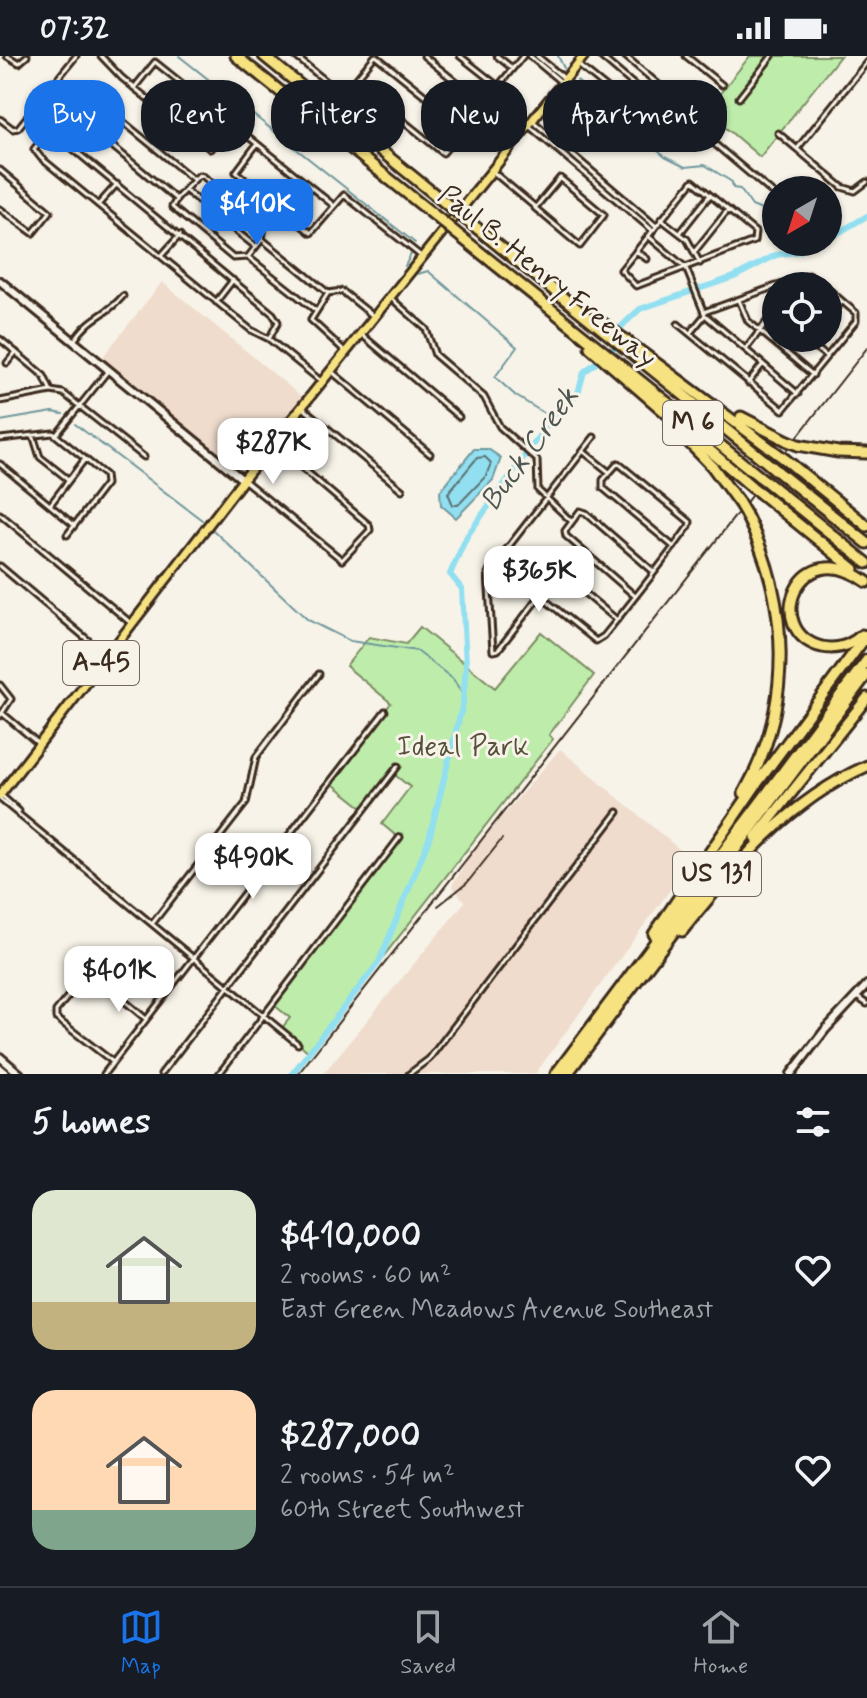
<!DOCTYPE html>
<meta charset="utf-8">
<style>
body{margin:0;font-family:Mynerve,sans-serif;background:#20242c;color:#f1f3f6;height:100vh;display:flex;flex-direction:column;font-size:30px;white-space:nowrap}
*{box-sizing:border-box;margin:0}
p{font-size:26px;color:#9ea1a6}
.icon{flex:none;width:44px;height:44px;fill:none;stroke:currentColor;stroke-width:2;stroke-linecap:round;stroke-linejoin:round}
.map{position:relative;height:1018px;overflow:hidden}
.sheet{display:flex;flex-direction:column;background:#171b24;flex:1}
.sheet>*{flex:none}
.banner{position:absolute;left:24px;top:24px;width:820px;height:72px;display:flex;gap:16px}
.needle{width:52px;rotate:219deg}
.buttons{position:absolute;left:762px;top:120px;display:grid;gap:16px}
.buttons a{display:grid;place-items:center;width:80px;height:80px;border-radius:50%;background:#171b24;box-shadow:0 2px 6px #0004;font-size:40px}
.price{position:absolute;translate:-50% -68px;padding:0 18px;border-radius:16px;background:#fff;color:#222;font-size:26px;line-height:52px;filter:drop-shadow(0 2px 4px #0008)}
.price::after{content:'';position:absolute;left:50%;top:48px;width:24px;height:18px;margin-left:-12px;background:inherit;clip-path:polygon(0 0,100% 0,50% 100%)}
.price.selected{background:#1a73e8;color:#fff}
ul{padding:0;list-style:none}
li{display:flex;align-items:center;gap:24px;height:200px;padding:0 32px}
li span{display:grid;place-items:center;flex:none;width:224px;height:160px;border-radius:24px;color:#555}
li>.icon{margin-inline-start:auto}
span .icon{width:96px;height:96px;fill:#fffc;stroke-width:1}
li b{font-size:34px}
h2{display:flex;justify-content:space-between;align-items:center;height:96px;padding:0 32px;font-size:34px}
.chip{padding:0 28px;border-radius:32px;background:#171b24;box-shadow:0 2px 6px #0004;font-size:28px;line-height:72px}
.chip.selected{background:#1a73e8;color:#fff}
.status{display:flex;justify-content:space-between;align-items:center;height:56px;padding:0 40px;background:#171b24;direction:ltr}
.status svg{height:22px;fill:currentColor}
.tabs{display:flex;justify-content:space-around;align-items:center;height:112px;border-top:2px solid #363941;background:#171b24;font-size:22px;color:#9ea1a6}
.tabs a{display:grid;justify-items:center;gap:4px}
.tabs .selected{color:#1a73e8}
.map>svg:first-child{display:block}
</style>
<div class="status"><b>07:32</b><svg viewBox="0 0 49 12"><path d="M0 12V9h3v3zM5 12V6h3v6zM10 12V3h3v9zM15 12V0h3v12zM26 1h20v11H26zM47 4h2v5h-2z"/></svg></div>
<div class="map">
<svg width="867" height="1018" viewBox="0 0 867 1018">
<rect width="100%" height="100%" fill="#f7f3e8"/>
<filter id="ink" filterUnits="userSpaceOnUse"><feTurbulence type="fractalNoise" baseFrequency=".0125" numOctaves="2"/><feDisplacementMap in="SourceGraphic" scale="16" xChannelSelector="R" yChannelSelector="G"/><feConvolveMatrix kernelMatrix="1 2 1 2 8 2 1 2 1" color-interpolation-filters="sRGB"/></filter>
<g filter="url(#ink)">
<path fill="#efdccd" d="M 162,226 L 302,341 L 242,415 L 102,302 Z
M 560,693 L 692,804 L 535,1018 L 323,1018 L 465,846 L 452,830 L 471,797 Z"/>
<path fill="#beedab" stroke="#7c8c64" stroke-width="2" d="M 750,0 L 840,0 L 760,101 L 706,55 Z
M 420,571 L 495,632 L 541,576 L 594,619 L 549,679 L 553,683 L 309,996 L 281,973 L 290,962 L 274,949 L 401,784 L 382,768 L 410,731 L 391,716 L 363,752 L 329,725 L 391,647 L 346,610 L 369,581 L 406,588 Z"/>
<path fill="#91dff0" stroke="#6f979c" stroke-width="2" d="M 474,393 L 488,393 L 501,402 L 493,424 L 456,462 L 441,449 L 440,435 Z"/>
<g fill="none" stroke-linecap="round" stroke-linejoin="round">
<path stroke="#5d7272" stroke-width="2" d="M 485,401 L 491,407 L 486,420 L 458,449 L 453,449 L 448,437 L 477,402 Z"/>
<path stroke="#6f979c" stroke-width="2" d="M 179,0 L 415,187
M 558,0 L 564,12
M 577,25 L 665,101 L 685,111 L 705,109 L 732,126 L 733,132 L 740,133 L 752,150 L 764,155 L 765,162 L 776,164
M 801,186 L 801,189
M 405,210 L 411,198
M 418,218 L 428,215 L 517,291 L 495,321 L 516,340 L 552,362
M 0,365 L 53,356 L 63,358
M 75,368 L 202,464
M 213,474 L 308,564 L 350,585 L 417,595 L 453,623 L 463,639"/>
<path stroke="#91dff0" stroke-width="6" d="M 828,183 L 867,160
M 292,1018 L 379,906 L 429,783 L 463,647 L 466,609 L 462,533 L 450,518 L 467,480 L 552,362 L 578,337 L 584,316 L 614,293 L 620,272 L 627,265 L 640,253 L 734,221 L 776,199 L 800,195 L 804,186"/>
<defs>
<path id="street" d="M 7,0 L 19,7 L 27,0
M 101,0 L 122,22 L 210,93 L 228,72
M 295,0 L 343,39 L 375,0
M 376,0 L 464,71
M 424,0 L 483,48
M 460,0 L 498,30
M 497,0 L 512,12
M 530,0 L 561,26
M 537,0 L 565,23
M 600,0 L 682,70 L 704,79 L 776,140
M 686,0 L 722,29
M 577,8 L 672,85 L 692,63 L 692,57 L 625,0
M 354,25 L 443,97 L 523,0
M 134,32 L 155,6 L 225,62 L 229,71 L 245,78 L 333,149
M 739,42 L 772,0
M 0,63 L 13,73 L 18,72 L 76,0
M 534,66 L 656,170
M 528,69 L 652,174
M 778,77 L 842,131 L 855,135 L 867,126
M 257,88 L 236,116 L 311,177 L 344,139 L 421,200
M 797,93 L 867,6
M 0,114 L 50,156 L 33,177 L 0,153
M 492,115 L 535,151
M 560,122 L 604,159 L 580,190 L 535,152 Z
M 693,125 L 755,176 L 754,185 L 636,230 L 621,214 Z
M 185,134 L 256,191
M 176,143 L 93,74 L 110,55 L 194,124
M 176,143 L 199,119 L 203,120 L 264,171 L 262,183 L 248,201
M 176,144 L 172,151 L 233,202 L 248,201 L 315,254
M 98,149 L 117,128
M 661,163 L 687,183 L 700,207
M 680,177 L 710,139
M 648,180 L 686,212 L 705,259 L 798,338
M 263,184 L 328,237
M 636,195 L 647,203
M 695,195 L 728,154
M 161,200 L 180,179
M 777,230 L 809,219 L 824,230
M 328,237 L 311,264 L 346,296
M 328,237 L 342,235 L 372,259
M 392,243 L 426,273 L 435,299 L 484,341 L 500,371 L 537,404 L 538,434 L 571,465
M 739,244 L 748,265 L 813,319
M 216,246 L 233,224
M 704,256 L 776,230
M 828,263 L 842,245
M 678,268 L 783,354 L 856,265 L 856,257 L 828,233
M 690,277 L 705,259
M 361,278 L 459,361
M 804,282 L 826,300
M 0,283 L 44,320 L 51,335
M 269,283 L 278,266 L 273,258 L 55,78 L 48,76 L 34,93 L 41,102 L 251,274 L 269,283 L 322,326
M 74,285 C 92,258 104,262 123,240
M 746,293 L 768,264 L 776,260
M 7,307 L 16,296
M 331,315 L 430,398
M 748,327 L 763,308
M 0,345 L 51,335 L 63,337 L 144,401
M 302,351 L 402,434
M 57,378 L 107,316
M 33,379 L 40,401 L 69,424
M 0,383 L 53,377 L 105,419 L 106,428 L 67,479
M 584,396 L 609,416
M 0,408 L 74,469
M 245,425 L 342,504 L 370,474 L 369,469 L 273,387
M 50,449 L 85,403
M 0,458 L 132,568
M 508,493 L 533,513
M 0,510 L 107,600
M 635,540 L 566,480 L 565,475 L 580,455 L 586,457 L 654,516
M 539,541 L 498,594 L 493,595 L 488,517 L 594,381
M 617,564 L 546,505 L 539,506 L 526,524 L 529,531 L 596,585 L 604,580 C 633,544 662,508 689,470 L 690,466 L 618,407 L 603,424 L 603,432 L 674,491
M 0,629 L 11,643 L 0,660
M 2,657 L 39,688
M 1,739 L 19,755
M 0,743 L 298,988
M 152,868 L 246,747 L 256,701 L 319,618
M 109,932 L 146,963
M 70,938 L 56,955 L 56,962 L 113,1006
M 857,941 L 867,948
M 104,1018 L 385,655
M 161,1018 L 398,710
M 219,1018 L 400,781
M 409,1018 L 429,1003 L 618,756"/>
<path id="secondary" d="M 0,225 L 243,424
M 0,1001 L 20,1018
M 791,1018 L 825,974 L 867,929"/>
<path id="primary" d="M 0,739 L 243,424 L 584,0"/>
<path id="highway" d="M 236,0 L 439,163
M 264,0 L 449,150
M 467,164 L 770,409
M 456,177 L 760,421
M 601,266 L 778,398
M 590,291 L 752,431
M 741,361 L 788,385
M 671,368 L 712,410 L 739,447
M 798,389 L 838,396 L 867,397
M 786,404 L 867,470
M 777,415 L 867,487
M 768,427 L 867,507
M 760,437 L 854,513
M 862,579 C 851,589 837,594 822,591 C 761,576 798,475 867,526
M 744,737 C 794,649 790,545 745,457
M 756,781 L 867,642
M 682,875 C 735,809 788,745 867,710
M 654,878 L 758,726 L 867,579
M 556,1018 L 867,604
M 567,1018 L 867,618"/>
</defs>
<use href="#street" stroke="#3b2a1e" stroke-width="9"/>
<use href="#secondary" stroke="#3b2a1e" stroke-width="12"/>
<use href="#primary" stroke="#3b2a1e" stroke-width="13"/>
<use href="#highway" stroke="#3b2a1e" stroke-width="15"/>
<use href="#street" stroke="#f7f3e8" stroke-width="3"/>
<use href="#secondary" stroke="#f7f3e8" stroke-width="6"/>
<use href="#primary" stroke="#f6e281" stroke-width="7"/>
<use href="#highway" stroke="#f6e281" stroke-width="9"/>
<path stroke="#3b2a1e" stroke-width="2" d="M 438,850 L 467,827 L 502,783
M 298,1018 L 867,292"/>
<defs>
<path id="highway-bridge" d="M 449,150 L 467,164
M 439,163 L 456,177
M 788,385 L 798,389
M 778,398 L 786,404
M 770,409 L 777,415
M 760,421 L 768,427
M 752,431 L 760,437
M 739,447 L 745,457"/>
</defs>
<use href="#highway-bridge" stroke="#3b2a1e" stroke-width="15" stroke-linecap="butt"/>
<use href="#highway-bridge" stroke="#f6e281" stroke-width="9"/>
</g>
</g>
<g text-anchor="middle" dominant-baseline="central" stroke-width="6" stroke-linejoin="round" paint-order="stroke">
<g fill="#f7f3e8" stroke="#73665b" stroke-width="2">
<rect x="663" y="345" width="60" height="44" rx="6"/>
<rect x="63" y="585" width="76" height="44" rx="6"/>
<rect x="673" y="796" width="88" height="44" rx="6"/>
</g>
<g font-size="26" font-weight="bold" fill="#3b2a1e">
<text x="693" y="367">M 6</text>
<text x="101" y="607">A-45</text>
<text x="717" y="818">US 131</text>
</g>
<g font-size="28" fill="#3b2a1e" stroke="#f7f3e8">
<text transform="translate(547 221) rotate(39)">Paul B. Henry Freeway</text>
</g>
<g font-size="28" fill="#55513a" stroke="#f7f3e8">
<text x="463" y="691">Ideal Park</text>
</g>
<g font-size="30" font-style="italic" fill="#505752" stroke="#f7f3e8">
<text transform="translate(530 393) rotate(-54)">Buck Creek</text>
</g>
</g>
</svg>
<div class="buttons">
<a><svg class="needle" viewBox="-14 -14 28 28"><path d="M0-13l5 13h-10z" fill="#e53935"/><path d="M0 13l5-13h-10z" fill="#9ea1a6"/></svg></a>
<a><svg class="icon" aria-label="locate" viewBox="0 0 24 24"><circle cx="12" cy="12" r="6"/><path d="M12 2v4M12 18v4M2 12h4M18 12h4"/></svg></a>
</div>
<b class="price selected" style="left:257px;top:191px">$410K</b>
<b class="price" style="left:273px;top:430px">$287K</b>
<b class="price" style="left:539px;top:558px">$365K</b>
<b class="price" style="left:253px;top:845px">$490K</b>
<b class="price" style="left:119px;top:958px">$401K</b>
<div class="banner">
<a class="chip selected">Buy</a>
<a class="chip">Rent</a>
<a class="chip">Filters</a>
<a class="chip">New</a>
<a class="chip">Apartment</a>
</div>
</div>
<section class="sheet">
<h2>5 homes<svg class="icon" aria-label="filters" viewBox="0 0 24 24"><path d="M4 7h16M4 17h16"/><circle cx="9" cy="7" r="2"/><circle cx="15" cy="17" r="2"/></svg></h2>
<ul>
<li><span style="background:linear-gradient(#dfe7d0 70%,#c2b280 0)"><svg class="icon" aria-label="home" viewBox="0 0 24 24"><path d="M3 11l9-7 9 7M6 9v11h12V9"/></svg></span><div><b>$410,000</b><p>2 rooms · 60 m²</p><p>East Green Meadows Avenue Southeast</p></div><svg class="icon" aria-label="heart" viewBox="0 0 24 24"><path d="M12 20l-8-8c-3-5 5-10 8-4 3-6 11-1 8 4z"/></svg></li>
<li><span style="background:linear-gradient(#ffd9b3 75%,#7fa58c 0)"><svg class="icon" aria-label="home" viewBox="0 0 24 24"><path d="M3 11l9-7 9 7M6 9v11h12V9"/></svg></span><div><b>$287,000</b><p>2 rooms · 54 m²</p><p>60th Street Southwest</p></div><svg class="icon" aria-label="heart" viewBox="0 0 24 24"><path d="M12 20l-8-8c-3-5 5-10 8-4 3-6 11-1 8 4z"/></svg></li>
</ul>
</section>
<nav class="tabs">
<a class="selected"><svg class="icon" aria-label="map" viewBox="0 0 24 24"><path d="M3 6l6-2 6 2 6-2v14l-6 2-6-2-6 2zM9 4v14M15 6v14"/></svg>Map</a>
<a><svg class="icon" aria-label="saved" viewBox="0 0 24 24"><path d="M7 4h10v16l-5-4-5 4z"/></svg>Saved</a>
<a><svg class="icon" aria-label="home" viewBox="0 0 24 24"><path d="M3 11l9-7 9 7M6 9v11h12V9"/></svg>Home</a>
</nav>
